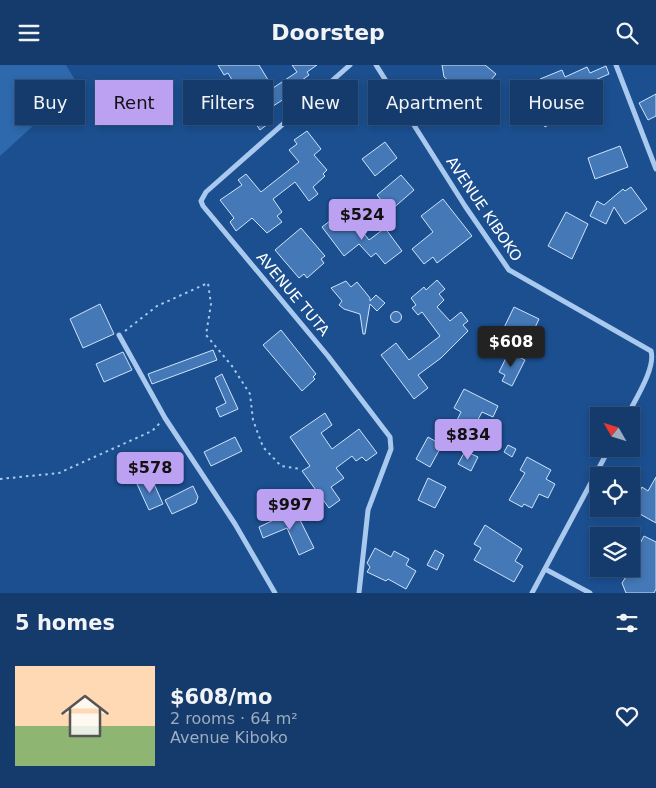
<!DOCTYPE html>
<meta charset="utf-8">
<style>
body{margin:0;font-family:"DejaVu Sans",sans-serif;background:#1d4271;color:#f1f3f6;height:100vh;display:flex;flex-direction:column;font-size:19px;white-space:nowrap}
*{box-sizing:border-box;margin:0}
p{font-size:16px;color:#9dadc1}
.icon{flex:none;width:28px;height:28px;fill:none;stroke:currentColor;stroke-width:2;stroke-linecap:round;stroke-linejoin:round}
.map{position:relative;height:528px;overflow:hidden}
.sheet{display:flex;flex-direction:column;background:#143b6b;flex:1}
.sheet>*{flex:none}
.hud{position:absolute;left:15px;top:15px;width:626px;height:45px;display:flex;gap:10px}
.needle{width:32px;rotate:309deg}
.buttons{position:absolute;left:590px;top:342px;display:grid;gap:10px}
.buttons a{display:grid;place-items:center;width:50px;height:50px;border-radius:0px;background:#143b6b;box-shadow:0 2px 8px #0003,0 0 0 1px #33557e;font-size:25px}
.price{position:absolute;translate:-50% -42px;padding:0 11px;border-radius:5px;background:#bca0f2;color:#111;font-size:16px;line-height:32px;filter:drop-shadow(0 1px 2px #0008)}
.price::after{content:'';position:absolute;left:50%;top:30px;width:15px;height:11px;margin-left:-8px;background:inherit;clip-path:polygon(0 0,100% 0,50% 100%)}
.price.active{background:#222;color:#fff}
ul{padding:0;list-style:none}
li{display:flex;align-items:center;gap:15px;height:125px;padding:0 15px}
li+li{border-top:1px solid #33557e}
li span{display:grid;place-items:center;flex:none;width:140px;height:100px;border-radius:0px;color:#555}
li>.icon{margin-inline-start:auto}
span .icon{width:60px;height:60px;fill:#fffc;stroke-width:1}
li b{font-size:21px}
h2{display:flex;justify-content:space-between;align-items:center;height:60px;padding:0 15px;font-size:21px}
.tag{padding:0 18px;border-radius:0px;background:#143b6b;box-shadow:0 2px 8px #0003,0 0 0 1px #33557e;font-size:18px;line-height:45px}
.tag.active{background:#bca0f2;color:#111}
header{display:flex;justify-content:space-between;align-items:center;height:65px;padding:0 15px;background:#143b6b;font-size:22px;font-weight:700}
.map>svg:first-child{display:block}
</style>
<header><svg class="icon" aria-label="menu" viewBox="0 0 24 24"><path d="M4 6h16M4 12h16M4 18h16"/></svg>Doorstep<svg class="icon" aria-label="search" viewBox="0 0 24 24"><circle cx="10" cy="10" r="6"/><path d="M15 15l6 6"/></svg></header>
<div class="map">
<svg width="656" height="528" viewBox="0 0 656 528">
<rect width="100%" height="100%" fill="#1b4f8f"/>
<path fill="#2e69ad" d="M 0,0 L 66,0 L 78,20 L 0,91 Z"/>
<path fill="#4478b7" stroke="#cfe3fa" d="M 218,0 L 259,0 L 273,23 L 297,7 L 292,0 L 317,0 L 307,7 L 309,10 L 298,18 L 301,23 L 267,45 L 250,20 L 239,27 L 228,8 L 224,10 Z
M 442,0 L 485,0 L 496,9 L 459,53 L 447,42 L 461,26 L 444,12 Z
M 606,1 L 609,9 L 549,35 L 540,14 L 562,5 L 565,12 L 587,2 L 590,8 Z
M 656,29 L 656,51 L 648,55 L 639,38 Z
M 262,41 L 272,56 L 260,65 L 250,50 Z
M 543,42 L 552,58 L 545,62 L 535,46 Z
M 307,66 L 321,84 L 314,90 L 327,105 L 323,109 L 325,111 L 313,122 L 318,129 L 309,136 L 295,117 L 273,134 L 282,147 L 277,151 L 282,157 L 267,168 L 252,153 L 236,166 L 230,157 L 234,153 L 220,135 L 242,120 L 238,115 L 246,109 L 261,127 L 299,97 L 289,85 L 297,79 L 294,75 Z
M 385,77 L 397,93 L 375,111 L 362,94 Z
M 620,81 L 628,102 L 595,114 L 588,93 Z
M 401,110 L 414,125 L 390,146 L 377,130 Z
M 631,122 L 647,144 L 625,159 L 614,142 L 606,159 L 590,151 L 597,136 L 604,140 L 623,124 L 625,126 Z
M 443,134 L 472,171 L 437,198 L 433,192 L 424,199 L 412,184 L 433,167 L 421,151 Z
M 566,147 L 588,159 L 572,194 L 548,181 Z
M 335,152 L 344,164 L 354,156 L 369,175 L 385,163 L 402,186 L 385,199 L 376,188 L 371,192 L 359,179 L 344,191 L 322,162 Z
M 301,163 L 325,191 L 321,194 L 324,198 L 307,213 L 304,209 L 299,213 L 275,185 Z
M 437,215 L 445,224 L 439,229 L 444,235 L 437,242 L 450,256 L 461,247 L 468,256 L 463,260 L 468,266 L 441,293 L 418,310 L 428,323 L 414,334 L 381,290 L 396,278 L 409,295 L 440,271 L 422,247 L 418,250 L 412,243 L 416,240 L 411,233 L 424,222 L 426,225 Z
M 346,216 L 351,222 L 357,217 L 370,233 L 370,236 L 376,230 L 385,238 L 377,246 L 370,239 L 365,269 L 363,269 L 360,249 L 344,244 L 339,240 L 342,236 L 331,223 Z
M 100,239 L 114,269 L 83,283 L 70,254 Z
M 514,242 L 539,254 L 530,273 L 520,268 L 513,283 L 498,275 Z
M390.5 252a5.5 5.5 0 1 1 11 0a5.5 5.5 0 1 1-11 0Z
M 281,265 L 316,309 L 313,312 L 315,314 L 302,326 L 263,280 Z
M 213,285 L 217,295 L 152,319 L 148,309 Z
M 123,287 L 132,305 L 104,317 L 96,299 Z
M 509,287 L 525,295 L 512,321 L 502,316 L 505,310 L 499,307 Z
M 222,309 L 238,344 L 220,352 L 216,343 L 226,338 L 215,313 Z
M 464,324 L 498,341 L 493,352 L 482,347 L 472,366 L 456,357 L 461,347 L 454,343 Z
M 325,348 L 332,360 L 321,368 L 332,384 L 359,364 L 377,388 L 366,396 L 362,392 L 356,396 L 352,391 L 336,403 L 344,413 L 331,422 L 340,435 L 329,443 L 302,406 L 310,401 L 290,372 Z
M 235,372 L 242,386 L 211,401 L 204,387 Z
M 428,372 L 442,380 L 430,402 L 416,394 Z
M 508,380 L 516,384 L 512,392 L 504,387 Z
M 465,386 L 478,392 L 471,406 L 458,399 Z
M 527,392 L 551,405 L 546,414 L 555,419 L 548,433 L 539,429 L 532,443 L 524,439 L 522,442 L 509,435 L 525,408 L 520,405 Z
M 151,412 L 163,439 L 149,445 L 137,419 Z
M 656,412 L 656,458 L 631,444 L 642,422 L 648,426 Z
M 428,413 L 446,422 L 435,443 L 418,435 Z
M 193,421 L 198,432 L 196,438 L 172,449 L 165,435 Z
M 295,445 L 314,483 L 299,490 L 287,463 L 263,473 L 259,462 Z
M 485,460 L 522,484 L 515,496 L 523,501 L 514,517 L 474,495 L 481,483 L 474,479 Z
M 644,471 L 656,477 L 656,524 L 654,528 L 626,528 L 622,518 L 631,504 L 631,495 Z
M 375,483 L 391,492 L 394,486 L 409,494 L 406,500 L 416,506 L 406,524 L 388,514 L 386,516 L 367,507 L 370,502 L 367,498 Z
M 435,485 L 444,490 L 437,505 L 427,500 Z"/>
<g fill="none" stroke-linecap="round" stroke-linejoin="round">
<path stroke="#a9c9ee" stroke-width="2" stroke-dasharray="2.5 4" stroke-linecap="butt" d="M 125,266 L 157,241 L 208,218 L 211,239 L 206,270 L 232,301 L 250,329 L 253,355 L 263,382 L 281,401 L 301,404
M 0,414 L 59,408 L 152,366 L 160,358"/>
<path stroke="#a9c9ee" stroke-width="5" d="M 350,0 L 206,127 L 201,136 L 203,141 L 328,291 L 390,372 L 391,384 L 368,445 L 359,528
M 376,0 L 465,141 L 509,205 L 651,286 C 656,303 635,335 627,351
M 616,0 L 656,104
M 119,270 L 165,353 L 235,459 L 275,528
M 545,504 L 590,528
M 532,528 L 609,384"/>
</g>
<g text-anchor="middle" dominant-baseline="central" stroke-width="4" stroke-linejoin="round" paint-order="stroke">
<g font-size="15" fill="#fff" stroke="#1b4f8f">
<text transform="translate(484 144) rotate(56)">AVENUE KIBOKO</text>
<text transform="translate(293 229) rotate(50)">AVENUE TUTA</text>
</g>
</g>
</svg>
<div class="buttons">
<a><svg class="needle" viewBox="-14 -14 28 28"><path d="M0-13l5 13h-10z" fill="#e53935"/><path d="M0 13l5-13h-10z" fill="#9dadc1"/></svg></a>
<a><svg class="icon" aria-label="locate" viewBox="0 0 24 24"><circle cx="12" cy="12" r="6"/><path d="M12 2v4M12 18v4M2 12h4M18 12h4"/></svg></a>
<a><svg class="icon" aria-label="layers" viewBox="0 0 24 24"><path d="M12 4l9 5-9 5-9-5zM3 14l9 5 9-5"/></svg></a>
</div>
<b class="price" style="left:362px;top:176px">$524</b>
<b class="price active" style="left:511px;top:303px">$608</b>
<b class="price" style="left:468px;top:396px">$834</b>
<b class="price" style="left:150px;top:429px">$578</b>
<b class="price" style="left:290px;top:466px">$997</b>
<div class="hud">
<a class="tag">Buy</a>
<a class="tag active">Rent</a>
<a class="tag">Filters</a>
<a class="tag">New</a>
<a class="tag">Apartment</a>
<a class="tag">House</a>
</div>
</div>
<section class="sheet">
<h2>5 homes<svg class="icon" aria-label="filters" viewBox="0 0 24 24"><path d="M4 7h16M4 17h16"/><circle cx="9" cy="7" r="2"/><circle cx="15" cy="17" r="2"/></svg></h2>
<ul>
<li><span style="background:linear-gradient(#ffd9b3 60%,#8fb573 0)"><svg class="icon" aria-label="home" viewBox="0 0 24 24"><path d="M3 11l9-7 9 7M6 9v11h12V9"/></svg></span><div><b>$608/mo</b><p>2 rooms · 64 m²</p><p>Avenue Kiboko</p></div><svg class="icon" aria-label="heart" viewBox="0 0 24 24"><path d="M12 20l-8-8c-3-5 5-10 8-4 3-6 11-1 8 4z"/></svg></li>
</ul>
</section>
